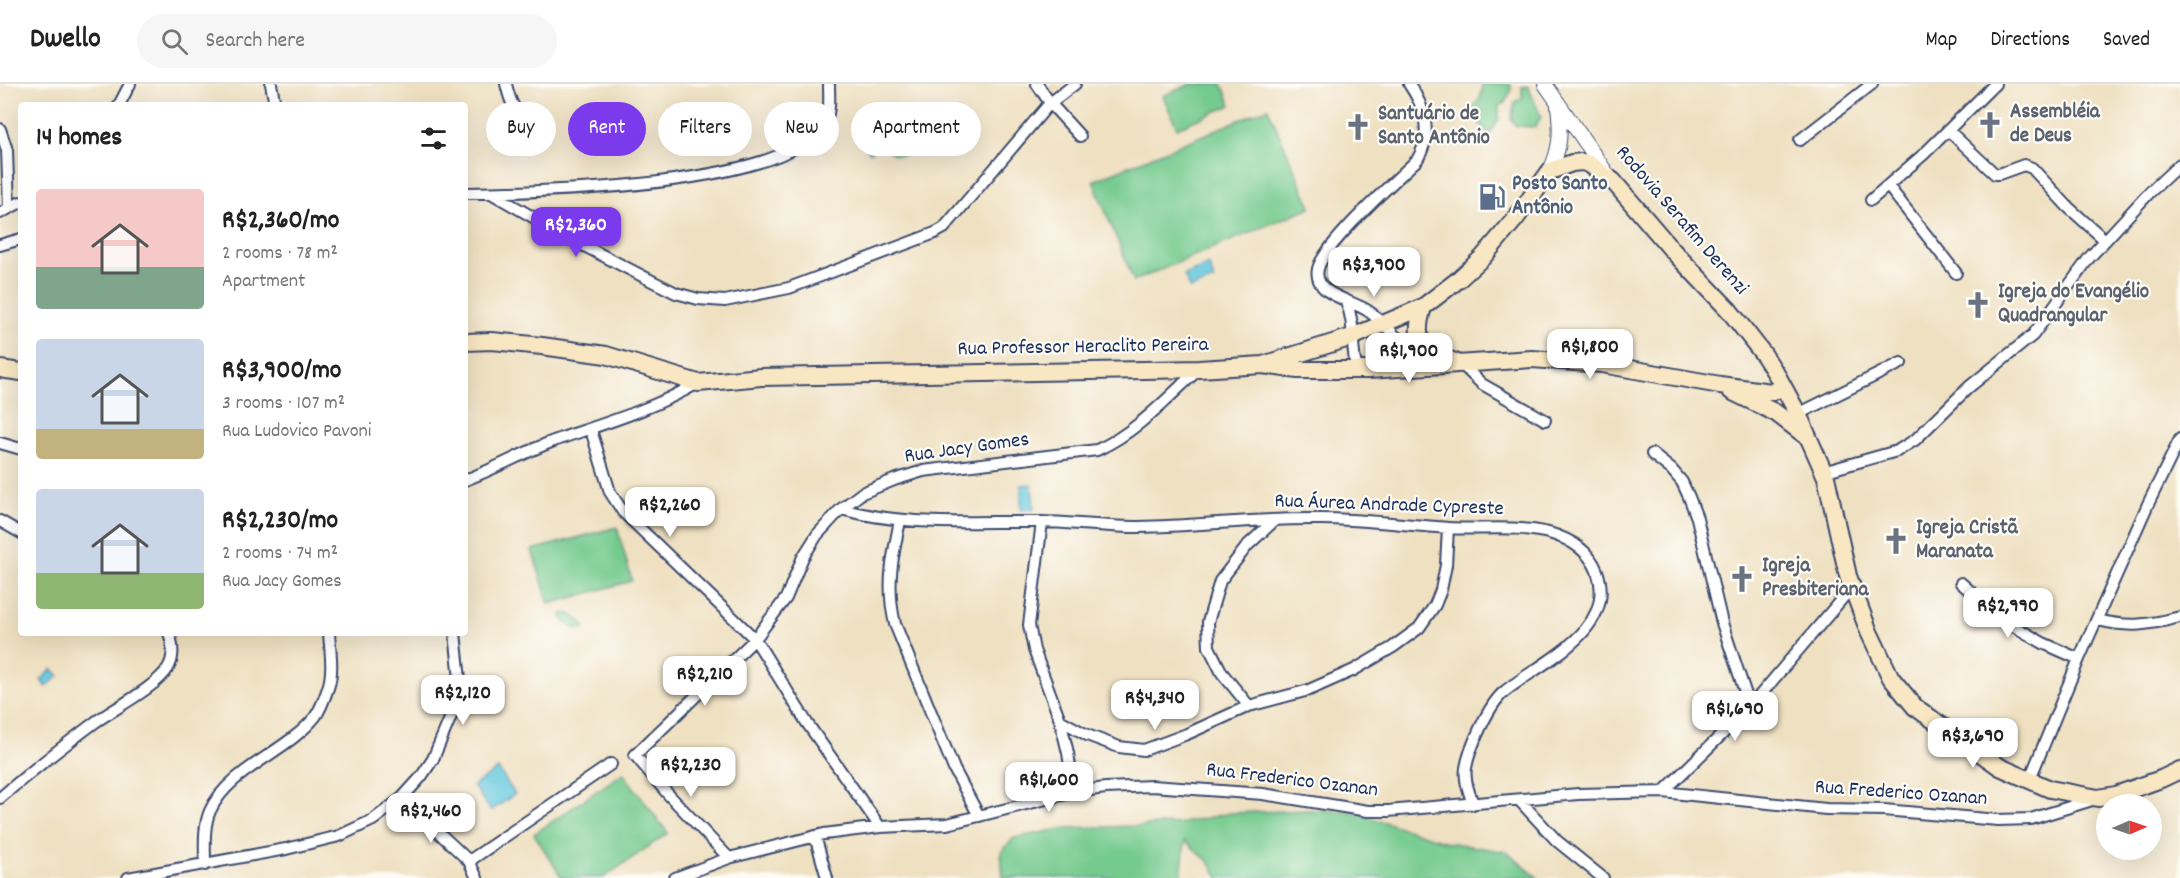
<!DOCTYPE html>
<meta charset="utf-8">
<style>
body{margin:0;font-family:Dekko,sans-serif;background:#f6f6f6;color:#222;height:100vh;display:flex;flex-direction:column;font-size:22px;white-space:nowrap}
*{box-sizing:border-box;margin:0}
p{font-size:20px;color:#767676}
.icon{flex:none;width:33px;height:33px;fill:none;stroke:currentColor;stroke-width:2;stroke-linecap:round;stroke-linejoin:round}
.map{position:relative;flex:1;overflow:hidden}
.drawer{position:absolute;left:18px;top:18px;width:450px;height:534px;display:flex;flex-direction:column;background:#fff;border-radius:6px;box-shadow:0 6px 24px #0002}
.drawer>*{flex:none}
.guide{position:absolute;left:486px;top:18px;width:570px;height:54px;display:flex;gap:12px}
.needle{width:39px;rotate:88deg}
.controls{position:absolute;left:2096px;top:710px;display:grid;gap:12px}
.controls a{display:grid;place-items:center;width:66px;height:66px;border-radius:50%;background:#fff;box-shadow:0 6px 24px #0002;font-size:30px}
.price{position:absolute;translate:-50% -51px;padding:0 14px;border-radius:12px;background:#fff;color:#222;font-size:20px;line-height:39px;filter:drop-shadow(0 2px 3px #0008)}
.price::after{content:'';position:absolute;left:50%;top:36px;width:18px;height:14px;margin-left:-9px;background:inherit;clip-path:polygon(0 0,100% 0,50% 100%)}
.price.on{background:#7c3aed;color:#fff}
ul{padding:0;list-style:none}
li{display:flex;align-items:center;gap:18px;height:150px;padding:0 18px}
li span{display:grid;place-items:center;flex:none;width:168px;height:120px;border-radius:6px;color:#555}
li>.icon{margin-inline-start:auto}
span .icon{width:72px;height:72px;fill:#fffc;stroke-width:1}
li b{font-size:26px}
h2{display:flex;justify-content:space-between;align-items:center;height:72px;padding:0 18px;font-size:26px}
.pill{padding:0 21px;border-radius:27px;background:#fff;box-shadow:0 6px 24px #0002;font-size:21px;line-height:54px}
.pill.on{background:#7c3aed;color:#fff}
header{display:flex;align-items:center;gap:36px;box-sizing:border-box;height:84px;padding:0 30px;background:#fff;border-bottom:2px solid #e0e0e0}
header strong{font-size:28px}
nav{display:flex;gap:33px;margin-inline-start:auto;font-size:21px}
.search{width:420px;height:54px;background:#f6f6f6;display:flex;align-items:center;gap:15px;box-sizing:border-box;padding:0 21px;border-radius:33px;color:#767676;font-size:22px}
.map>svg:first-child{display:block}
</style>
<header>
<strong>Dwello</strong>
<div class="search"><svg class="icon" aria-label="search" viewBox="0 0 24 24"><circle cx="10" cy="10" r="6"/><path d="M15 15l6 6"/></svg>Search here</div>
<nav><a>Map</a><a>Directions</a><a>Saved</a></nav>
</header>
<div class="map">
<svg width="2180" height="794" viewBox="0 0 2180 794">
<rect width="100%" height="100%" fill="#fdfcf7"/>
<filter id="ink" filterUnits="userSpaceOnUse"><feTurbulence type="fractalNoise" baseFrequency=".0167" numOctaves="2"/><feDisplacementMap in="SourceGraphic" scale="12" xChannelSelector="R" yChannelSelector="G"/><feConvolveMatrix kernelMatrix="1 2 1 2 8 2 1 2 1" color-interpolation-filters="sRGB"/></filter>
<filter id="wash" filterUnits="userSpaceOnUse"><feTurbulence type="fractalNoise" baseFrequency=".008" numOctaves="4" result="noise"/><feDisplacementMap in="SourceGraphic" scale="24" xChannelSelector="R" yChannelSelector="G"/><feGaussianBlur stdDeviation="1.35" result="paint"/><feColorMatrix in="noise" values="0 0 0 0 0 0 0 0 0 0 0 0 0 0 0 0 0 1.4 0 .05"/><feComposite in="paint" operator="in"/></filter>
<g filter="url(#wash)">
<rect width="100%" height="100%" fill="#efe0c1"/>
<path fill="#75ca8e" stroke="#487c76" stroke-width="1.5" d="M 1191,0 L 1222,0 L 1231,21 L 1177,44 L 1163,12 Z
M 1482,0 L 1511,0 C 1512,9 1507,13 1504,20 L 1499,21 L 1499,35 L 1490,50 C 1482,46 1480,39 1476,32 C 1474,29 1471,28 1469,25 C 1479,18 1483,13 1482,0 Z
M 1528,2 L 1541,33 L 1535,43 L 1516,42 L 1511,35 L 1515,18 L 1522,14 L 1522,3 Z
M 1268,24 L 1311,123 L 1134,197 L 1093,97 Z
M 871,31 L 899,40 L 909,40 L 924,36 L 929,39 L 931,44 C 925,60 916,74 895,71 C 888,67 884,61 875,63 L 870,69 C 860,53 854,44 871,31 Z
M 617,443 L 632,497 L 549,520 L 532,466 Z
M 565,529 L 570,530 L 583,539 L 584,544 C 575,546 563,541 562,531 Z
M 623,689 L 668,749 L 603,794 L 562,794 L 534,750 Z
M 1310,726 L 1350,727 L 1447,758 L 1507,768 L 1538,794 L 1219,794 L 1209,778 L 1185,757 L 1181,794 L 1003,794 L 1001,768 L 1014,754 L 1065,744 L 1143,742 L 1183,739 L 1230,729 Z"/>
<path fill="#61c7de" stroke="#3e7b9e" stroke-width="1.5" d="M 1209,181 L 1214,196 L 1190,205 L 1184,191 Z
M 1032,400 L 1034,425 L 1021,426 L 1021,401 Z
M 52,585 L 59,592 L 46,603 L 41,596 Z
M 498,685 L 515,710 L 491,727 L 473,702 Z"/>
</g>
<g filter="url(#ink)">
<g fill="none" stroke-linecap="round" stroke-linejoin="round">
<defs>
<path id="minor" d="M 271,0 L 275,21
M 506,0 C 511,22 514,27 533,39
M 1037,0 L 1050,19 L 1080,52
M 119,21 L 130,0
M 0,45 L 7,66 L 9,124
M 1949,47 L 1995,90 L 1999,90 L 2024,81 L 2032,84 L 2068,123 L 2105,156
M 1800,56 L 1872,0
M 1888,102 L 1956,189
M 465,109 C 539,108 783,104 824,40 C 831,28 829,13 829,0
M 491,109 L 571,155 L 652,197 L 676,209 L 698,215 L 725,217 L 789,204 L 935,149 L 944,144 L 1050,19 L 1075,0
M 1871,116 L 1924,70 L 1995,0
M 0,129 L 21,118
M 0,161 L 21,155
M 1346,218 C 1356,240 1350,262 1357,286
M 1461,280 L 1482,300 L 1545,336
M 1394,283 C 1401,274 1404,269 1401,258 C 1390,247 1377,231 1363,224 C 1351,218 1337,214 1326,206 C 1320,201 1316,193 1318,185 C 1323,161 1396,96 1417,76 C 1433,51 1425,23 1409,0
M 1798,330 L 1901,279
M 591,346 L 610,408 L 623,428 L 755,555 L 807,639 L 880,743
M 0,359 L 21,365
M 1652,370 L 1672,386 L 1682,398 L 1689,413 L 1697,434 L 1722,539 L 1750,623
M 1823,388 L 1897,367 L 1915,356 L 1969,303 L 2033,251 L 2089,174 L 2149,109 L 2180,80
M 465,396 C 498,384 529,365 562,354 C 609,338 655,324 698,299
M 841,425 C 905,443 972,437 1038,438 C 1071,438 1105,443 1139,443 C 1199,442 1260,434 1320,435 C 1363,435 1405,441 1448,444 C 1481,446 1517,441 1549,449 C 1570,455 1589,466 1597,487 C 1619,547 1539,579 1504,608 C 1489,620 1469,665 1466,684 C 1464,696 1469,708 1473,720
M 0,437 L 21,449
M 900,437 C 892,474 886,503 895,540 L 954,685 L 979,732
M 1042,438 L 1029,541 L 1034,566 L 1060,636 L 1068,669 L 1074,708
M 1961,499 L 2003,536 L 2043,559 L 2079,575
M 2098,536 C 2129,544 2149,541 2180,533
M 1249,622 L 1222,589 L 1209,563 L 1208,538 L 1220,497 L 1248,461 L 1275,436
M 1060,636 L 1087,651 L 1119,663 L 1144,666 L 1187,650 L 1249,622 L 1309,606 L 1354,586 L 1393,563 L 1419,544 L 1435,521 L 1441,506 L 1446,481 L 1448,444
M 2029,697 L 2079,575 L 2148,420 L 2180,355
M 1663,708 L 1750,623 L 1852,503
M 0,714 C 30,688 62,663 94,639 C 112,626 158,602 168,584 C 175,573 173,561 169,549
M 402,714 L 469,777 L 477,794
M 1519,716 L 1557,757 L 1603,794
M 815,752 L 827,794
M 729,774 L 667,709 L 635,671 L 755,555 L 786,514 L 803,473 L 817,451 L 841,425 L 862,409 L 894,396 L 923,387 L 1097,366 C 1137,348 1167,314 1199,285
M 469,777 L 611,680
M 205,781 C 205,763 203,743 210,727 C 229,685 287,668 315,633 C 321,625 325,613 328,604 C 334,587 330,566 329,549
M 128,794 L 286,765 L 339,752 L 373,736 L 402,714 L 421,693 L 433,675 L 454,625 L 460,595 L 455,549
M 675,794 L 729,774 L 824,750 L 880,743 L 947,740 L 1074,708 L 1106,704 L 1152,702 L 1263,710 L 1368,727 L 1388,727 L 1578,710 L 1663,708 L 1826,725 L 1884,726 L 1998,736 L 2031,735 L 2092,716"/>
<path id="tertiary" d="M 1545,0 L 1608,91
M 1550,87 C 1561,63 1561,48 1558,22"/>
<path id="secondary" d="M 1423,223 C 1412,259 1422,266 1455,278
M 465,258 L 492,257 L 542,262 L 606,271 L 698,299 L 761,293 L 1199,285 L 1263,281 L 1298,286 L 1368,286 L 1532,275 L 1602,280 L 1720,301 L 1771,308 L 1783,304
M 1263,281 L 1352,253 L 1423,223 L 1458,196 L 1483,173 L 1516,134 L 1550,87 L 1572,79 L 1582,78 L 1589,80 L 1613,97 L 1673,167 L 1729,226 L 1764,271 L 1778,293 L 1798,330 L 1826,393 L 1848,492 L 1869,548 L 1891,594 L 1915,623 L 2000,683 L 2050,705 L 2098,714 L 2116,711 L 2161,695 L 2180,686
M 0,285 L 21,288
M 1731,307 L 1776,329 L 1806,352"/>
</defs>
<use href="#minor" stroke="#3b4a6d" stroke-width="14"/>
<use href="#tertiary" stroke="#3b4a6d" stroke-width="16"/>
<use href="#secondary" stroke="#3b4a6d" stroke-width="20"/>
<use href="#minor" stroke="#fff" stroke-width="10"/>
<use href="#tertiary" stroke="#fff" stroke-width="14"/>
<use href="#secondary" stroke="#f9e7c3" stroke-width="16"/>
</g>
</g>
<defs>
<symbol id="church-bare" viewBox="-9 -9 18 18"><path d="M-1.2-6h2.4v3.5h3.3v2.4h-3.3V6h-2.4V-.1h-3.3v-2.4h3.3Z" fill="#6b7280" stroke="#fdfcf7" stroke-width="2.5" paint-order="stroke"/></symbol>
<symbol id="fuel-bare" viewBox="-9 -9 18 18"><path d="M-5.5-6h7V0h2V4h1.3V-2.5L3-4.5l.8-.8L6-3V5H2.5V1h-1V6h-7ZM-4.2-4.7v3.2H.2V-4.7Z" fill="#5c6f8a" stroke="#fdfcf7" stroke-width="2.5" paint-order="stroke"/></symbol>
</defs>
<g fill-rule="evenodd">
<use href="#church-bare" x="1971" y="22" width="38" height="38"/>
<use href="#church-bare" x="1339" y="24" width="38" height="38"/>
<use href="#fuel-bare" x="1473" y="94" width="38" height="38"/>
<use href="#church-bare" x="1959" y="202" width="38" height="38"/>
<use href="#church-bare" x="1877" y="438" width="38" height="38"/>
<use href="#church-bare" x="1723" y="476" width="38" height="38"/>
</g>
<g text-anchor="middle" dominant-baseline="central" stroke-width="4.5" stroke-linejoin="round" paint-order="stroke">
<g font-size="21" font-weight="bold" fill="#5b616d" stroke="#fdfcf7" text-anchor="start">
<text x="2010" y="29">Assembléia<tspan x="2010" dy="24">de Deus</tspan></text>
<text x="1378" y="31">Santuário de<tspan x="1378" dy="24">Santo Antônio</tspan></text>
<text x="1998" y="209">Igreja do Evangélio<tspan x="1998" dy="24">Quadrangular</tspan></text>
<text x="1916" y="445">Igreja Cristã<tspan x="1916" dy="24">Maranata</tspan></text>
<text x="1762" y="483">Igreja<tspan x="1762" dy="24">Presbiteriana</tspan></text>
</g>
<g font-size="21" font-weight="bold" fill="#4e5e75" stroke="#fdfcf7" text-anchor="start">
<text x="1512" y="101">Posto Santo<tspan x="1512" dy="24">Antônio</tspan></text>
</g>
<g font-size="21" fill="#1b2f5e" stroke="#fdfcf7">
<text transform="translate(1681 137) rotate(49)">Rodovia Serafim Derenzi</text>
<text transform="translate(1083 264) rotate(-1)">Rua Professor Heraclito Pereira</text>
<text transform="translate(967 365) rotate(-8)">Rua Jacy Gomes</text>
<text transform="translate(1389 422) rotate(2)">Rua Áurea Andrade Cypreste</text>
<text transform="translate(1292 697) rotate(7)">Rua Frederico Ozanan</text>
<text transform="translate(1901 710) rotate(4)">Rua Frederico Ozanan</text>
</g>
</g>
</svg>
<div class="controls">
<a><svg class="needle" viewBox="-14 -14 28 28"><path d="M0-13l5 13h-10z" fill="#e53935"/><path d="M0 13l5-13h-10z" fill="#767676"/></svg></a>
</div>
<b class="price on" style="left:576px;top:174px">R$2,360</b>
<b class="price" style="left:1374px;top:214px">R$3,900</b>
<b class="price" style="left:1590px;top:296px">R$1,800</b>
<b class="price" style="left:1409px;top:300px">R$1,900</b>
<b class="price" style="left:670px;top:454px">R$2,260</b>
<b class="price" style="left:2008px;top:555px">R$2,990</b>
<b class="price" style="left:705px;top:623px">R$2,210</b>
<b class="price" style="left:463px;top:642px">R$2,120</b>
<b class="price" style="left:1155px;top:647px">R$4,340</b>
<b class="price" style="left:1735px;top:658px">R$1,690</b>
<b class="price" style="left:1973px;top:685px">R$3,690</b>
<b class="price" style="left:691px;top:714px">R$2,230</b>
<b class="price" style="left:1049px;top:729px">R$1,600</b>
<b class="price" style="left:431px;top:760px">R$2,460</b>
<div class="guide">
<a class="pill">Buy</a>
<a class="pill on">Rent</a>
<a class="pill">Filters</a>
<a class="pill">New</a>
<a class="pill">Apartment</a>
</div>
<section class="drawer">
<h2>14 homes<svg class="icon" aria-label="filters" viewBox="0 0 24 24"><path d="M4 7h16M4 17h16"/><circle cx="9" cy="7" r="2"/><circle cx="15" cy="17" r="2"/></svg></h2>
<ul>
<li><span style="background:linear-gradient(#f6c9c9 65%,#7fa58c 0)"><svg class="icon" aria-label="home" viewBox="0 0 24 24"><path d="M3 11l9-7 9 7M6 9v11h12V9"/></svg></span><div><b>R$2,360/mo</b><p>2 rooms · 78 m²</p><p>Apartment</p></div></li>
<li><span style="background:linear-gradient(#c9d6e8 75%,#c2b280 0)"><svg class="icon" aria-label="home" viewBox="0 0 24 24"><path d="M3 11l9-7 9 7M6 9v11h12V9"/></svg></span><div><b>R$3,900/mo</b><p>3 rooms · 107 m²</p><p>Rua Ludovico Pavoni</p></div></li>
<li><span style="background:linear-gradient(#c9d6e8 70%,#8fb573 0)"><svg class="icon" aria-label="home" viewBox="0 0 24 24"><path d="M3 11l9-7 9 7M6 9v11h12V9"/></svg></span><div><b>R$2,230/mo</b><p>2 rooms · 74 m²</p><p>Rua Jacy Gomes</p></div></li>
</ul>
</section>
</div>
